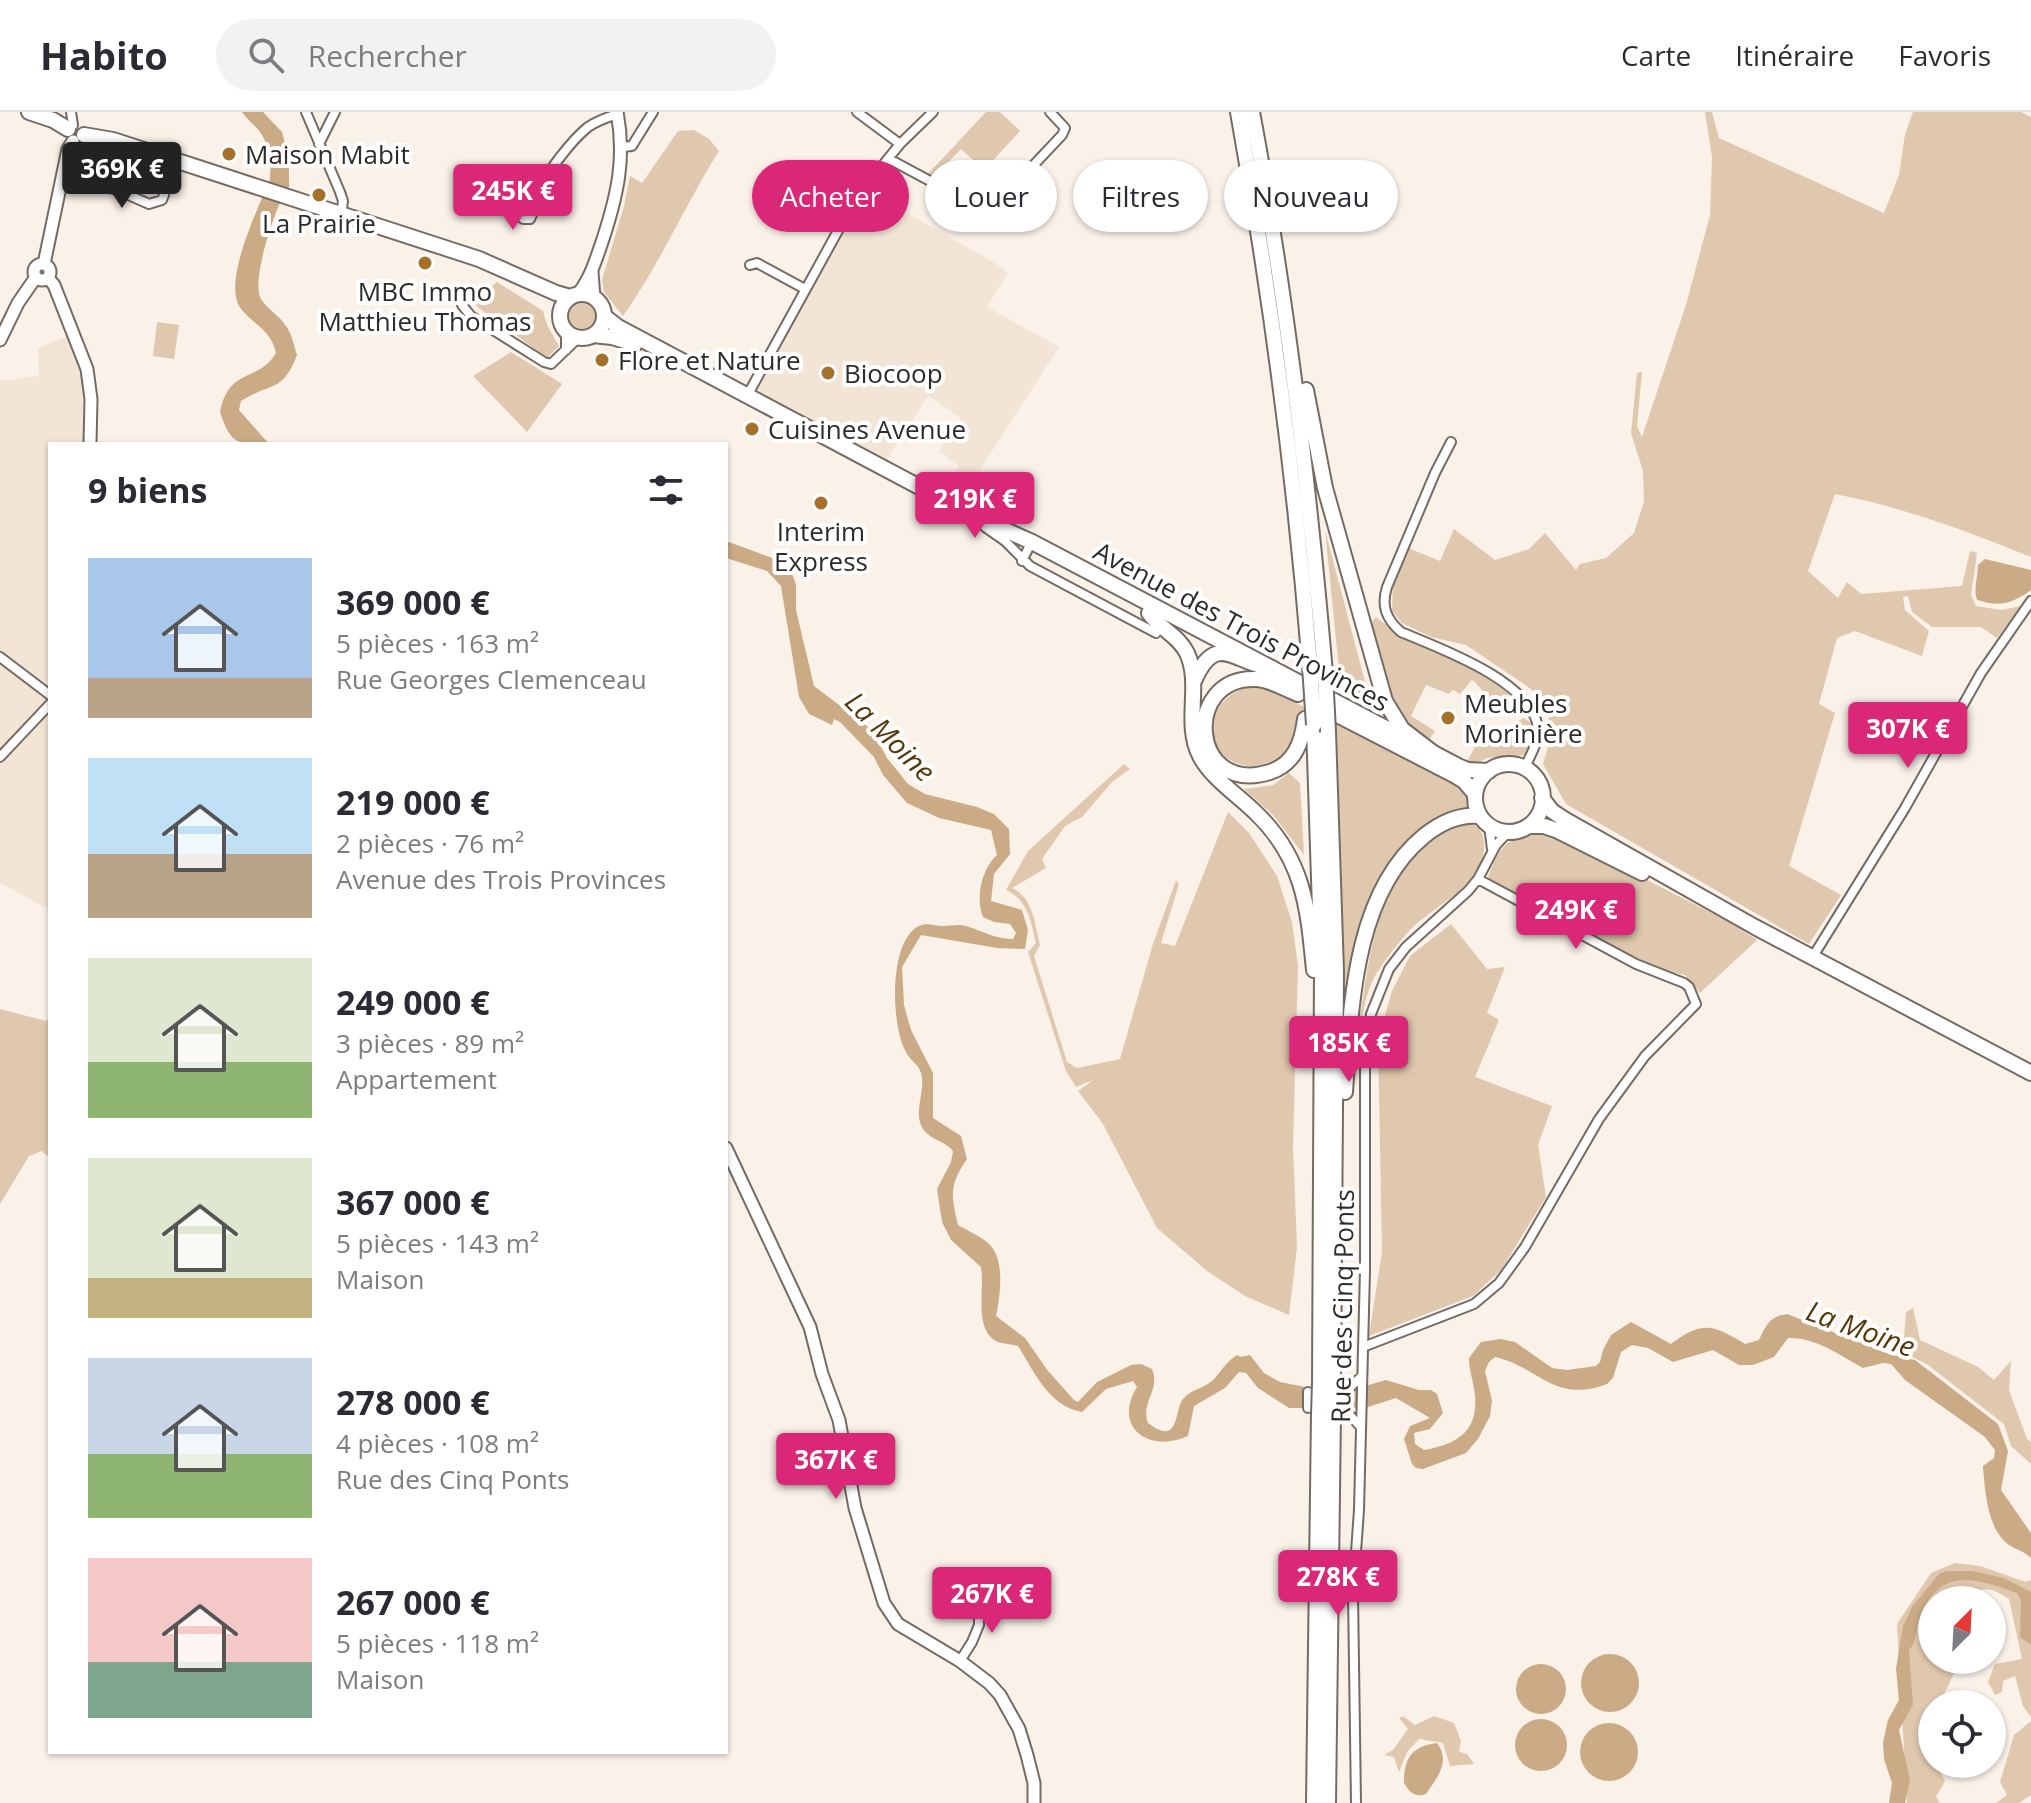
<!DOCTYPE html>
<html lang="fr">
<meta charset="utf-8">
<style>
body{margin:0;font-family:"Open Sans",sans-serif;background:#f2f2f3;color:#2b2b33;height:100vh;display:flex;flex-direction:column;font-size:30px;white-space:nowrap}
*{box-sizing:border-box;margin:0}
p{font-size:26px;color:#7c7c81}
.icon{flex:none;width:44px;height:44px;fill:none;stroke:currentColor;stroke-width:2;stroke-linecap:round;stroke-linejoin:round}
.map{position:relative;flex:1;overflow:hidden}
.details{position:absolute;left:48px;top:330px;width:680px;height:1312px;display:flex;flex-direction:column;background:#fff;border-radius:0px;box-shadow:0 2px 6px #0004}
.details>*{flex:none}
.guide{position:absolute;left:752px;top:48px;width:760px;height:72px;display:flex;gap:16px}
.needle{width:52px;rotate:24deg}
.buttons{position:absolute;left:1918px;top:1474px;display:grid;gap:16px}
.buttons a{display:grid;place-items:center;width:88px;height:88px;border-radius:50%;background:#fff;box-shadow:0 2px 6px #0004;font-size:40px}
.price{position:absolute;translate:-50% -68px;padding:0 18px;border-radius:8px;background:#db2777;color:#fff;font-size:26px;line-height:52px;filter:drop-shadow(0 2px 4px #0008)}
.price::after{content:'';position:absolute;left:50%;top:48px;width:24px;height:18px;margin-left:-12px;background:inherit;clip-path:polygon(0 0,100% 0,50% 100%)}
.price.active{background:#222;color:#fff}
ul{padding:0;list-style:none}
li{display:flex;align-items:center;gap:24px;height:200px;padding:0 40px}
li span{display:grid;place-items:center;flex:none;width:224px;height:160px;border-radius:0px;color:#555}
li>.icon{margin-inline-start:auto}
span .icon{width:96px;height:96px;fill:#fffc;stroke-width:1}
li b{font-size:34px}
h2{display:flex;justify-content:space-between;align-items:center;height:96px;padding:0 40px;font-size:34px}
.pill{padding:0 28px;border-radius:36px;background:#fff;box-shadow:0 2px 6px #0004;font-size:28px;line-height:72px}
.pill.active{background:#db2777;color:#fff}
header{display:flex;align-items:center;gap:48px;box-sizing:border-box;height:112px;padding:0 40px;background:#fff;border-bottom:2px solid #e1e1e2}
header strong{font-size:38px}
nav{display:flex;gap:44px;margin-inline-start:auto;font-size:28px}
.search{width:560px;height:72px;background:#f2f2f3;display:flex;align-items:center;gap:20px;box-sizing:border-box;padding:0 28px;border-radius:44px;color:#7c7c81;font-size:30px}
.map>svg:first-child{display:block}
</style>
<header>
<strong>Habito</strong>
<div class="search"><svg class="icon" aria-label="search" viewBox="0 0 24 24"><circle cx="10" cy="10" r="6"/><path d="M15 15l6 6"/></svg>Rechercher</div>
<nav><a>Carte</a><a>Itinéraire</a><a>Favoris</a></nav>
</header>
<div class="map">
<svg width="2031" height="1691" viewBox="0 0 2031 1691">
<rect width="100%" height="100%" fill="#faf1e8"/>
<path fill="#f3e5d6" d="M 865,77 L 990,148 L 1008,161 L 987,195 L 1059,235 L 962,386 L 943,376 L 959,354 L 939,339 L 961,306 L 928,284 L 881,356 L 743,284 Z
M 72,222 L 87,275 L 87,332 L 50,332 L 50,798 L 0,771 L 0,269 L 39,264 L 38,236 Z"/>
<path fill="#e0c8ae" d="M 986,0 L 1000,0 L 1020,19 L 984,58 L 961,37 L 932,67 L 926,64 Z
M 1705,0 L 1712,0 L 1719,26 L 1884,101 L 1899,63 L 1905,22 L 1913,0 L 2021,0 L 2031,5 L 2031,445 C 1967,419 1903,395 1835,382 L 1808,459 L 1838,486 L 1847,470 L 1861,482 L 1962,474 L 1970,439 L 1977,441 L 1971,483 L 1976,494 L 2001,498 L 2021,494 L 1997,526 L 1981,515 L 1932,515 L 1912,500 L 1908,484 L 1903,485 L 1905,498 L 1929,519 L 1922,544 L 1855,519 L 1837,526 L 1819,592 L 1835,601 L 1789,754 L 1841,783 L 1809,832 L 1566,692 L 1543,652 L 1551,625 L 1548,602 L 1531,577 L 1466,533 L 1431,525 L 1402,511 L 1392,499 L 1393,472 L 1408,436 L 1440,449 L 1454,417 L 1495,448 L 1529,437 L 1545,421 L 1576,458 L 1580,452 L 1606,446 L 1634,421 L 1644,389 L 1643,359 L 1631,321 L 1637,261 L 1642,260 L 1637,314 L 1642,325 L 1686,193 L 1710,103 L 1712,45 Z
M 694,18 L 709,27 L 719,39 C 685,93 660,152 623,204 L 604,180 L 602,168 L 624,94 L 630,64 L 642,71 L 678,19 Z
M 497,170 L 543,199 L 547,213 L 559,234 L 547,246 L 471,190 Z
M566 204a15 15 0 1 1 30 0a15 15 0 1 1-30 0Z
M 157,210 L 179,213 L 174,247 L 153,244 Z
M 511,240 L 562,272 L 527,320 L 473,264 Z
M 1325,418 L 1368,581 L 1355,589 L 1341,578 Z
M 1376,505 C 1405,529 1427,533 1460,548 C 1480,557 1500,573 1515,589 L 1515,598 C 1493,610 1488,579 1472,568 L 1460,582 L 1453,578 L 1449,582 L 1426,573 L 1411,604 L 1435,619 L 1429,628 L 1467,649 L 1474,637 L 1473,628 L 1500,619 L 1524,606 L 1531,611 L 1534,624 L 1525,643 L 1487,646 L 1475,652 L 1466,652 L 1411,621 L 1397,607 L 1369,514 Z
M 1267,576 L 1462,675 L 1466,684 L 1467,698 C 1373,725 1362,812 1343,895 L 1335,619 L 1300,606 C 1298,615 1296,627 1291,635 C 1285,644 1276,649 1266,652 C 1225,665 1191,617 1226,587 C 1230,584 1237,578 1242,577 C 1249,575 1259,577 1267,576 Z
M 1124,652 L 1130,657 L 1112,670 L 1082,705 L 1065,714 L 1042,747 L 1046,756 L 1012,776 C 1033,785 1035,813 1040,833 L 1034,844 L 1067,950 L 1077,956 L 1120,947 L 1153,832 L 1176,768 L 1179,772 L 1161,831 L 1175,834 L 1228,700 L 1249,721 L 1277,764 L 1292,810 L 1298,854 L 1293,1035 L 1297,1135 L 1289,1203 L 1245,1184 L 1207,1159 L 1157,1116 L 1103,1012 L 1078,979 L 1093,968 L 1076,975 L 1066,959 L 1028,840 L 1036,831 C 1031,810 1028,788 1006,778 L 1028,739 Z
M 1289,661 L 1300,671 L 1304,743 L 1273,703 L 1244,677 L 1273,673 Z
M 1466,709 C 1477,713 1483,718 1484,730 C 1487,772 1434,793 1410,818 C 1399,830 1379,855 1373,868 C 1365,885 1362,906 1358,923 C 1368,853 1378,726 1466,709 Z
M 1542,720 L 1616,752 L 1729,810 L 1757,828 L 1700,881 L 1685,863 L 1661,858 L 1629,843 L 1493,772 L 1488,764 C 1504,727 1504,730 1542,720 Z
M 1451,812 L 1487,857 L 1505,855 L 1487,901 L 1499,908 L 1475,965 L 1552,994 L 1538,1033 L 1546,1085 L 1501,1158 L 1473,1184 L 1369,1224 L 1382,1140 L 1378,928 L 1392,879 L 1410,844 Z
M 0,897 L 46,909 L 50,905 L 50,1046 L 42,1039 L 29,1044 L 0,1092 Z
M 1913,1196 L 1920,1228 L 1978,1255 L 1994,1268 L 2011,1249 L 2009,1278 L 2027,1327 L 2031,1330 L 2031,1352 L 2011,1334 L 2004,1312 L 1928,1253 L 1903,1240 L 1906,1200 Z
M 1955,1451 L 1980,1454 L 2026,1470 L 2031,1468 L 2031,1605 L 2023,1594 L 2015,1564 L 2003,1569 L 2002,1580 L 1995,1583 L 1988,1570 L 1995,1552 L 2022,1547 L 2009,1487 C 2004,1484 1997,1479 1991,1478 C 1971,1475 1951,1488 1932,1488 L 1926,1527 L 1932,1521 L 1932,1548 L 1960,1548 L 1944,1583 L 1955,1592 L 1932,1592 L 1932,1652 L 1936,1652 L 1945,1669 L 1936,1685 L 1940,1691 L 1907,1691 L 1897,1512 L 1931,1461 Z
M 1403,1604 L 1415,1613 L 1434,1604 L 1454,1611 L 1461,1629 L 1459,1639 L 1468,1643 L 1474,1652 L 1450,1654 L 1443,1631 L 1419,1627 L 1407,1640 L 1399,1660 L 1394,1645 L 1384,1643 L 1393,1638 L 1408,1617 L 1399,1606 Z
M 2031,1609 L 2031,1683 L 2019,1691 L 1996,1691 L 2007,1683 L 2000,1670 L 2014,1623 Z"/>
<path fill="#cbaa86" d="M 242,0 L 263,0 L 282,20 L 289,47 L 289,75 C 277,88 250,170 261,187 C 267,197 280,204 286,214 C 292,222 294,234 297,243 C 282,282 270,270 241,289 L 239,298 L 269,332 C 237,332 231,333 220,300 C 229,255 258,271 276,241 C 271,218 254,213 241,197 C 223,174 252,110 262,86 L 265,85 C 273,65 273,39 260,20 C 255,13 247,8 242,0 Z
M 726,429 L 788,452 L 796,472 L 796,498 L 814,574 L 872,618 L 887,646 L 908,672 L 925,682 L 977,695 L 994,702 L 1009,717 L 1010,742 L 994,762 L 991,789 L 1022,798 L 1028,818 L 1025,837 L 997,836 L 921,823 L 902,855 L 904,893 L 911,918 L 933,961 L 933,1006 L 961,1024 L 967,1047 C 949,1073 951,1083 958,1113 C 968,1119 983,1125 991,1134 C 1005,1151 1000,1184 996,1204 L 1025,1226 L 1048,1259 L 1074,1288 L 1078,1290 L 1097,1270 L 1131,1253 L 1141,1252 L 1152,1257 C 1161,1279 1140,1290 1148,1311 C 1153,1315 1165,1323 1171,1317 C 1178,1310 1177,1295 1183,1287 C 1192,1276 1207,1276 1215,1266 C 1223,1257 1226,1250 1237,1243 L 1241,1245 L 1250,1243 L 1264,1261 L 1280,1270 L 1305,1275 L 1365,1274 L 1386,1268 L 1419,1278 L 1431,1278 L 1437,1282 L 1443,1301 L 1430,1317 L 1414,1321 L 1415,1332 L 1424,1338 C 1456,1332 1478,1321 1475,1284 C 1474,1271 1469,1259 1469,1246 L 1481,1230 L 1501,1227 L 1515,1230 L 1552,1256 L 1567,1258 L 1596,1254 L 1600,1250 L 1603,1238 L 1611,1223 L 1631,1210 L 1671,1232 C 1703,1208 1713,1213 1745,1232 L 1759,1228 C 1767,1212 1769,1205 1787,1202 L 1889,1242 L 1915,1248 L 1998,1312 L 2008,1339 L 2001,1378 L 2031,1421 L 2031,1446 C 2024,1439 2017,1438 2009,1433 C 1987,1417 1985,1379 1983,1354 L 1994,1346 L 1995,1338 L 1985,1325 L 1905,1268 L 1891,1252 L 1883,1251 L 1863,1256 C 1839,1243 1816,1225 1788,1226 L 1774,1245 L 1753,1253 L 1739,1253 L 1713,1238 L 1673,1250 L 1648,1236 L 1632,1233 L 1621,1240 L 1613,1266 L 1607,1272 C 1555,1292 1539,1255 1495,1245 L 1489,1250 L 1485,1259 L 1492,1289 L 1490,1304 L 1478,1327 L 1466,1341 L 1423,1357 L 1416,1356 L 1412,1352 L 1404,1327 L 1410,1314 L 1430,1306 L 1396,1286 L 1365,1296 L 1289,1296 L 1258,1276 L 1246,1261 L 1239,1260 L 1225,1276 L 1194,1294 L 1188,1324 C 1149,1342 1112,1315 1137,1275 L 1133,1269 L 1106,1277 L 1082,1300 C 1048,1294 1034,1259 1018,1234 C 1011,1232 1004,1232 998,1230 C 973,1219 985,1177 981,1155 L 951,1128 L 942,1110 L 937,1077 L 951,1050 L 953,1039 C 945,1028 927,1028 921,1013 C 915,999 924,980 922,965 C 920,952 911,950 906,940 C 891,914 888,829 919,814 C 927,810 934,814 943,814 C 950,814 959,812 966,814 C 983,819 995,827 1013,827 L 1016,821 L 1010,812 L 994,810 L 983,805 C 975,786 982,756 997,743 L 991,718 L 939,706 L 907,691 L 883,663 L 874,645 L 840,610 L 834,607 L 832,613 L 809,602 L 799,585 L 781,474 L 767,459 L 726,446 Z
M 1985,447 L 2031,458 L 2031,478 C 2012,492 1999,495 1977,488 C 1973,477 1978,465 1978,453 Z
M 1972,1459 L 2004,1466 L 2031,1480 L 2031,1533 L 2020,1525 L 2021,1488 L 2017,1481 C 1974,1465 1937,1455 1919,1508 C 1915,1519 1917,1530 1909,1538 L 1913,1593 L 1899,1618 L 1910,1668 L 1905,1691 L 1889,1691 L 1892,1671 L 1884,1647 L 1883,1630 L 1888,1608 L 1899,1588 L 1896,1557 L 1903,1514 L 1912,1495 L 1939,1462 L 1946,1459 Z
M1581 1571a29 29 0 1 1 58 0a29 29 0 1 1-58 0Z
M1516 1577a25 25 0 1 1 50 0a25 25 0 1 1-50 0Z
M1515 1633a26 26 0 1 1 52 0a26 26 0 1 1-52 0Z
M1580 1640a29 29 0 1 1 58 0a29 29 0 1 1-58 0Z
M 1437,1631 C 1451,1649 1437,1666 1426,1682 C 1414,1686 1410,1680 1404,1671 C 1404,1646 1412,1634 1437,1631 Z"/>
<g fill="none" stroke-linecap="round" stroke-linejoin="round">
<defs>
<path id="minor" d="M 71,0 L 73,13
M 306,0 L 340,80 L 343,89 L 341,104
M 857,0 L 900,32
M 319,32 L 335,0
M 622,35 L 632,34 L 635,29 L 653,0
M 889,47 L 986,99 L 994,95 L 1062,23 L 1065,16 L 1050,0
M 60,75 L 103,75 L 115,77 L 149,92 L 162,88 L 164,83
M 537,84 L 528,87 L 519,101 L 523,107 L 530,107 C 535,98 535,92 538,83 C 543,64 572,28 588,15 C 597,9 608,5 618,2
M 750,153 L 757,151 L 805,177
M 462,193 L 471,204 L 544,250 L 551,252 L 578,226
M 566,238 L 566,220
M 747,284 L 856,86 L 900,32 L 933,0
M 1451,330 L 1435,361 L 1387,475 C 1381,494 1386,507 1401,520 C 1439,536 1532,569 1538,616 C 1539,630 1530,644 1524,657
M 985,415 L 1005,429 L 1030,454 L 1156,521
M 1022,449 L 1028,437
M 0,545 L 50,583
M 0,645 L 50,592
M 1489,714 L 1492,737
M 1812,846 L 1905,696 L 1981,561 L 2031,489
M 1363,1235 L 1474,1192 L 1499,1171 L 1525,1135 L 1599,1007 L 1645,944 L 1696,892 L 1689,875 L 1684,871 L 1636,852 L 1478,767
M 1308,1296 L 1308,1280
M 1360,1314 L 1343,1296 L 1344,1281 L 1361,1265
M 960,1549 L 972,1530 L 979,1513 L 979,1502 L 997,1479
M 1356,1691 L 1353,1482 L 1359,1398 L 1365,1158 L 1365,956 L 1371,902 L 1389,857 L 1406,835 L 1468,779 L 1478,767 L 1496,733 L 1508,720"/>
<path id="tertiary" d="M 44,152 L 68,37 L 73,29
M34 160a8 8 0 1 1 16 0a8 8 0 1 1-16 0Z
M 592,160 L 594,186
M 48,166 L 54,173 L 87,257 L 91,287 L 90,332
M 577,183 C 591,166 596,147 603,127 C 617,84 626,46 617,0
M 0,228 L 18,191 L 36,165
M 726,1036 L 810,1215 L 822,1262 L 839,1308 L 855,1396 L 884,1491 L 898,1512 L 960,1549 L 989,1571 L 1000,1583 L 1019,1617 L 1027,1643 L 1034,1671 L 1034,1691"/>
<path id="primary" d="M 29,0 L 53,8 L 68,17
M 84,23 L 113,28 L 479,147 L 556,181 L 570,185
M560 204a22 22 0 1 1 44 0a22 22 0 1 1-44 0Z
M 604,204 L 618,215 L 974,404 L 1032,430 L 1458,654 L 1468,658 L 1489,659
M 593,223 L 612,225 L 635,232
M 1320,594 L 1454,663 L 1464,669 L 1475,682
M1475 686a34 34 0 1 1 68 0a34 34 0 1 1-68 0Z
M 1542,686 L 1552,699 L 1564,707 L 1755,815 L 2031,961
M 1529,714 L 1544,714 L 1556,718 L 1642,761"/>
<path id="trunk" d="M 1238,0 C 1271,184 1295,368 1310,554
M 1252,0 C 1287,186 1309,373 1325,561
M 1306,278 L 1325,376 L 1385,589 L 1402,617 L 1432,640
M 1149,501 C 1160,517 1178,523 1187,541 C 1202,573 1183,611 1200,644 C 1212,667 1238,683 1256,701 C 1304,747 1308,796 1314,858
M 1194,569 C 1217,517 1236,553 1272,556
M 1298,582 C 1285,577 1271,568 1257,567 C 1181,563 1190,685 1270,660 C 1294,652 1302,631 1305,607
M 1314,613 L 1322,859 L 1320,1271
M 1328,620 L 1336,859 L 1333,1271
M 1345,980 C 1351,897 1353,782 1424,724 C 1440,711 1458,702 1479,704
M 1314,1691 L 1319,1303
M 1328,1691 L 1333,1302"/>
</defs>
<use href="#minor" stroke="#746c64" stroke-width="12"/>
<use href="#tertiary" stroke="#746c64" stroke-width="15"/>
<use href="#primary" stroke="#746c64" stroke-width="18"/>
<use href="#trunk" stroke="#746c64" stroke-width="18"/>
<use href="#minor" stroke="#fff" stroke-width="8"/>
<use href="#tertiary" stroke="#fff" stroke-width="11"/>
<use href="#primary" stroke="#fff" stroke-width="14"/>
<use href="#trunk" stroke="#fff" stroke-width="14"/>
<defs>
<path id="trunk-bridge" d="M 1310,554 L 1314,613
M 1325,561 L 1328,620
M 1333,1302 L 1333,1271
M 1319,1303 L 1320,1271"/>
</defs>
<use href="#trunk-bridge" stroke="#746c64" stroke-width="18" stroke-linecap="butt"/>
<use href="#trunk-bridge" stroke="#fff" stroke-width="14"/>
</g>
<g fill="#a66f2a" stroke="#fff" stroke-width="3">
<circle cx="229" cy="42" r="8"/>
<circle cx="319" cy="83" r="8"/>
<circle cx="425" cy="151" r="8"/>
<circle cx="602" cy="248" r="8"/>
<circle cx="828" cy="261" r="8"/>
<circle cx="752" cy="317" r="8"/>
<circle cx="821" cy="391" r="8"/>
<circle cx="1448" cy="606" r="8"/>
</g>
<g text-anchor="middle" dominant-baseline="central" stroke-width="8" stroke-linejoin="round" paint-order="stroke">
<g font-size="26" fill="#2f2b28" stroke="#fff" text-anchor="start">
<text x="245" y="42">Maison Mabit</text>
<text x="319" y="111" text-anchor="middle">La Prairie</text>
<text x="425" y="179" text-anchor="middle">MBC Immo<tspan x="425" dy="30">Matthieu Thomas</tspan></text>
<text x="618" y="248">Flore et Nature</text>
<text x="844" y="261">Biocoop</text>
<text x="768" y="317">Cuisines Avenue</text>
<text x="821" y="419" text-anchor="middle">Interim<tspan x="821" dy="30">Express</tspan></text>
<text x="1464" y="591">Meubles<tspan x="1464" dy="30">Morinière</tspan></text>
</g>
<g font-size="26" fill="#2f2b28" stroke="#fff">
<text transform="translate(1242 514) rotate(28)">Avenue des Trois Provinces</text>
<text transform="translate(1342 1194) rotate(-89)">Rue des Cinq Ponts</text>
</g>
<g font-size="28" font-style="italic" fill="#563507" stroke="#fff">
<text transform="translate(891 624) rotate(45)">La Moine</text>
<text transform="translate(1861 1216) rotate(20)">La Moine</text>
</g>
</g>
</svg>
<div class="buttons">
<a><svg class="needle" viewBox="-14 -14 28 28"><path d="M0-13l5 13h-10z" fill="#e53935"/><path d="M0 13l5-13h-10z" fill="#7c7c81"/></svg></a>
<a><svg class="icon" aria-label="locate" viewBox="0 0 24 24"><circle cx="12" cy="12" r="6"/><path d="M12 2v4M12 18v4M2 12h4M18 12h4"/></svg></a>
</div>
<b class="price active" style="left:122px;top:98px">369K €</b>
<b class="price" style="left:513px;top:120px">245K €</b>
<b class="price" style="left:975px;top:428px">219K €</b>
<b class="price" style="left:1908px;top:658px">307K €</b>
<b class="price" style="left:1576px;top:839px">249K €</b>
<b class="price" style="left:1349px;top:972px">185K €</b>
<b class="price" style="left:836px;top:1389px">367K €</b>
<b class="price" style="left:1338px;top:1506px">278K €</b>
<b class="price" style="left:992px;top:1523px">267K €</b>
<div class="guide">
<a class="pill active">Acheter</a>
<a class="pill">Louer</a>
<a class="pill">Filtres</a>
<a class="pill">Nouveau</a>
</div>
<section class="details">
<h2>9 biens<svg class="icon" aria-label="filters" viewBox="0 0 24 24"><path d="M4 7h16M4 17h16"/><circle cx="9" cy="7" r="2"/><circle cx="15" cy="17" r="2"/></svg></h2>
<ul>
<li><span style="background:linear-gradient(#a9c7e8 75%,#b9a48a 0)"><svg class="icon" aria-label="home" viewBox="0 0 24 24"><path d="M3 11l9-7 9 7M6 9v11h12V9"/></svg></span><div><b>369 000 €</b><p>5 pièces · 163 m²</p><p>Rue Georges Clemenceau</p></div></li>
<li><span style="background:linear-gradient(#bfe0f5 60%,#b9a48a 0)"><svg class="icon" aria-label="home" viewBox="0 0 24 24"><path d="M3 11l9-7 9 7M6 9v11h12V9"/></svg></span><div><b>219 000 €</b><p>2 pièces · 76 m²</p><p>Avenue des Trois Provinces</p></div></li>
<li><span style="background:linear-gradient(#dfe7d0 65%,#8fb573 0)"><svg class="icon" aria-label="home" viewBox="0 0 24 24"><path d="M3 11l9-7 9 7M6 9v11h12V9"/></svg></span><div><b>249 000 €</b><p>3 pièces · 89 m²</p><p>Appartement</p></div></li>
<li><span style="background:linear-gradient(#dfe7d0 75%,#c2b280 0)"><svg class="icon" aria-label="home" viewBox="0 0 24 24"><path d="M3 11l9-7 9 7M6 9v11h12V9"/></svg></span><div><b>367 000 €</b><p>5 pièces · 143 m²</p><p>Maison</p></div></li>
<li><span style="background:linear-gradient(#c9d6e8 60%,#8fb573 0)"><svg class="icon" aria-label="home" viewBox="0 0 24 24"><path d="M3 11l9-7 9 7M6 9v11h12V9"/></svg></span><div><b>278 000 €</b><p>4 pièces · 108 m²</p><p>Rue des Cinq Ponts</p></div></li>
<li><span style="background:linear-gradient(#f6c9c9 65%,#7fa58c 0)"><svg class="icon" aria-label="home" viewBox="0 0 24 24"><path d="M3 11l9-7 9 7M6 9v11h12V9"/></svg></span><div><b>267 000 €</b><p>5 pièces · 118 m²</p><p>Maison</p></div></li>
</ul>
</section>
</div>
